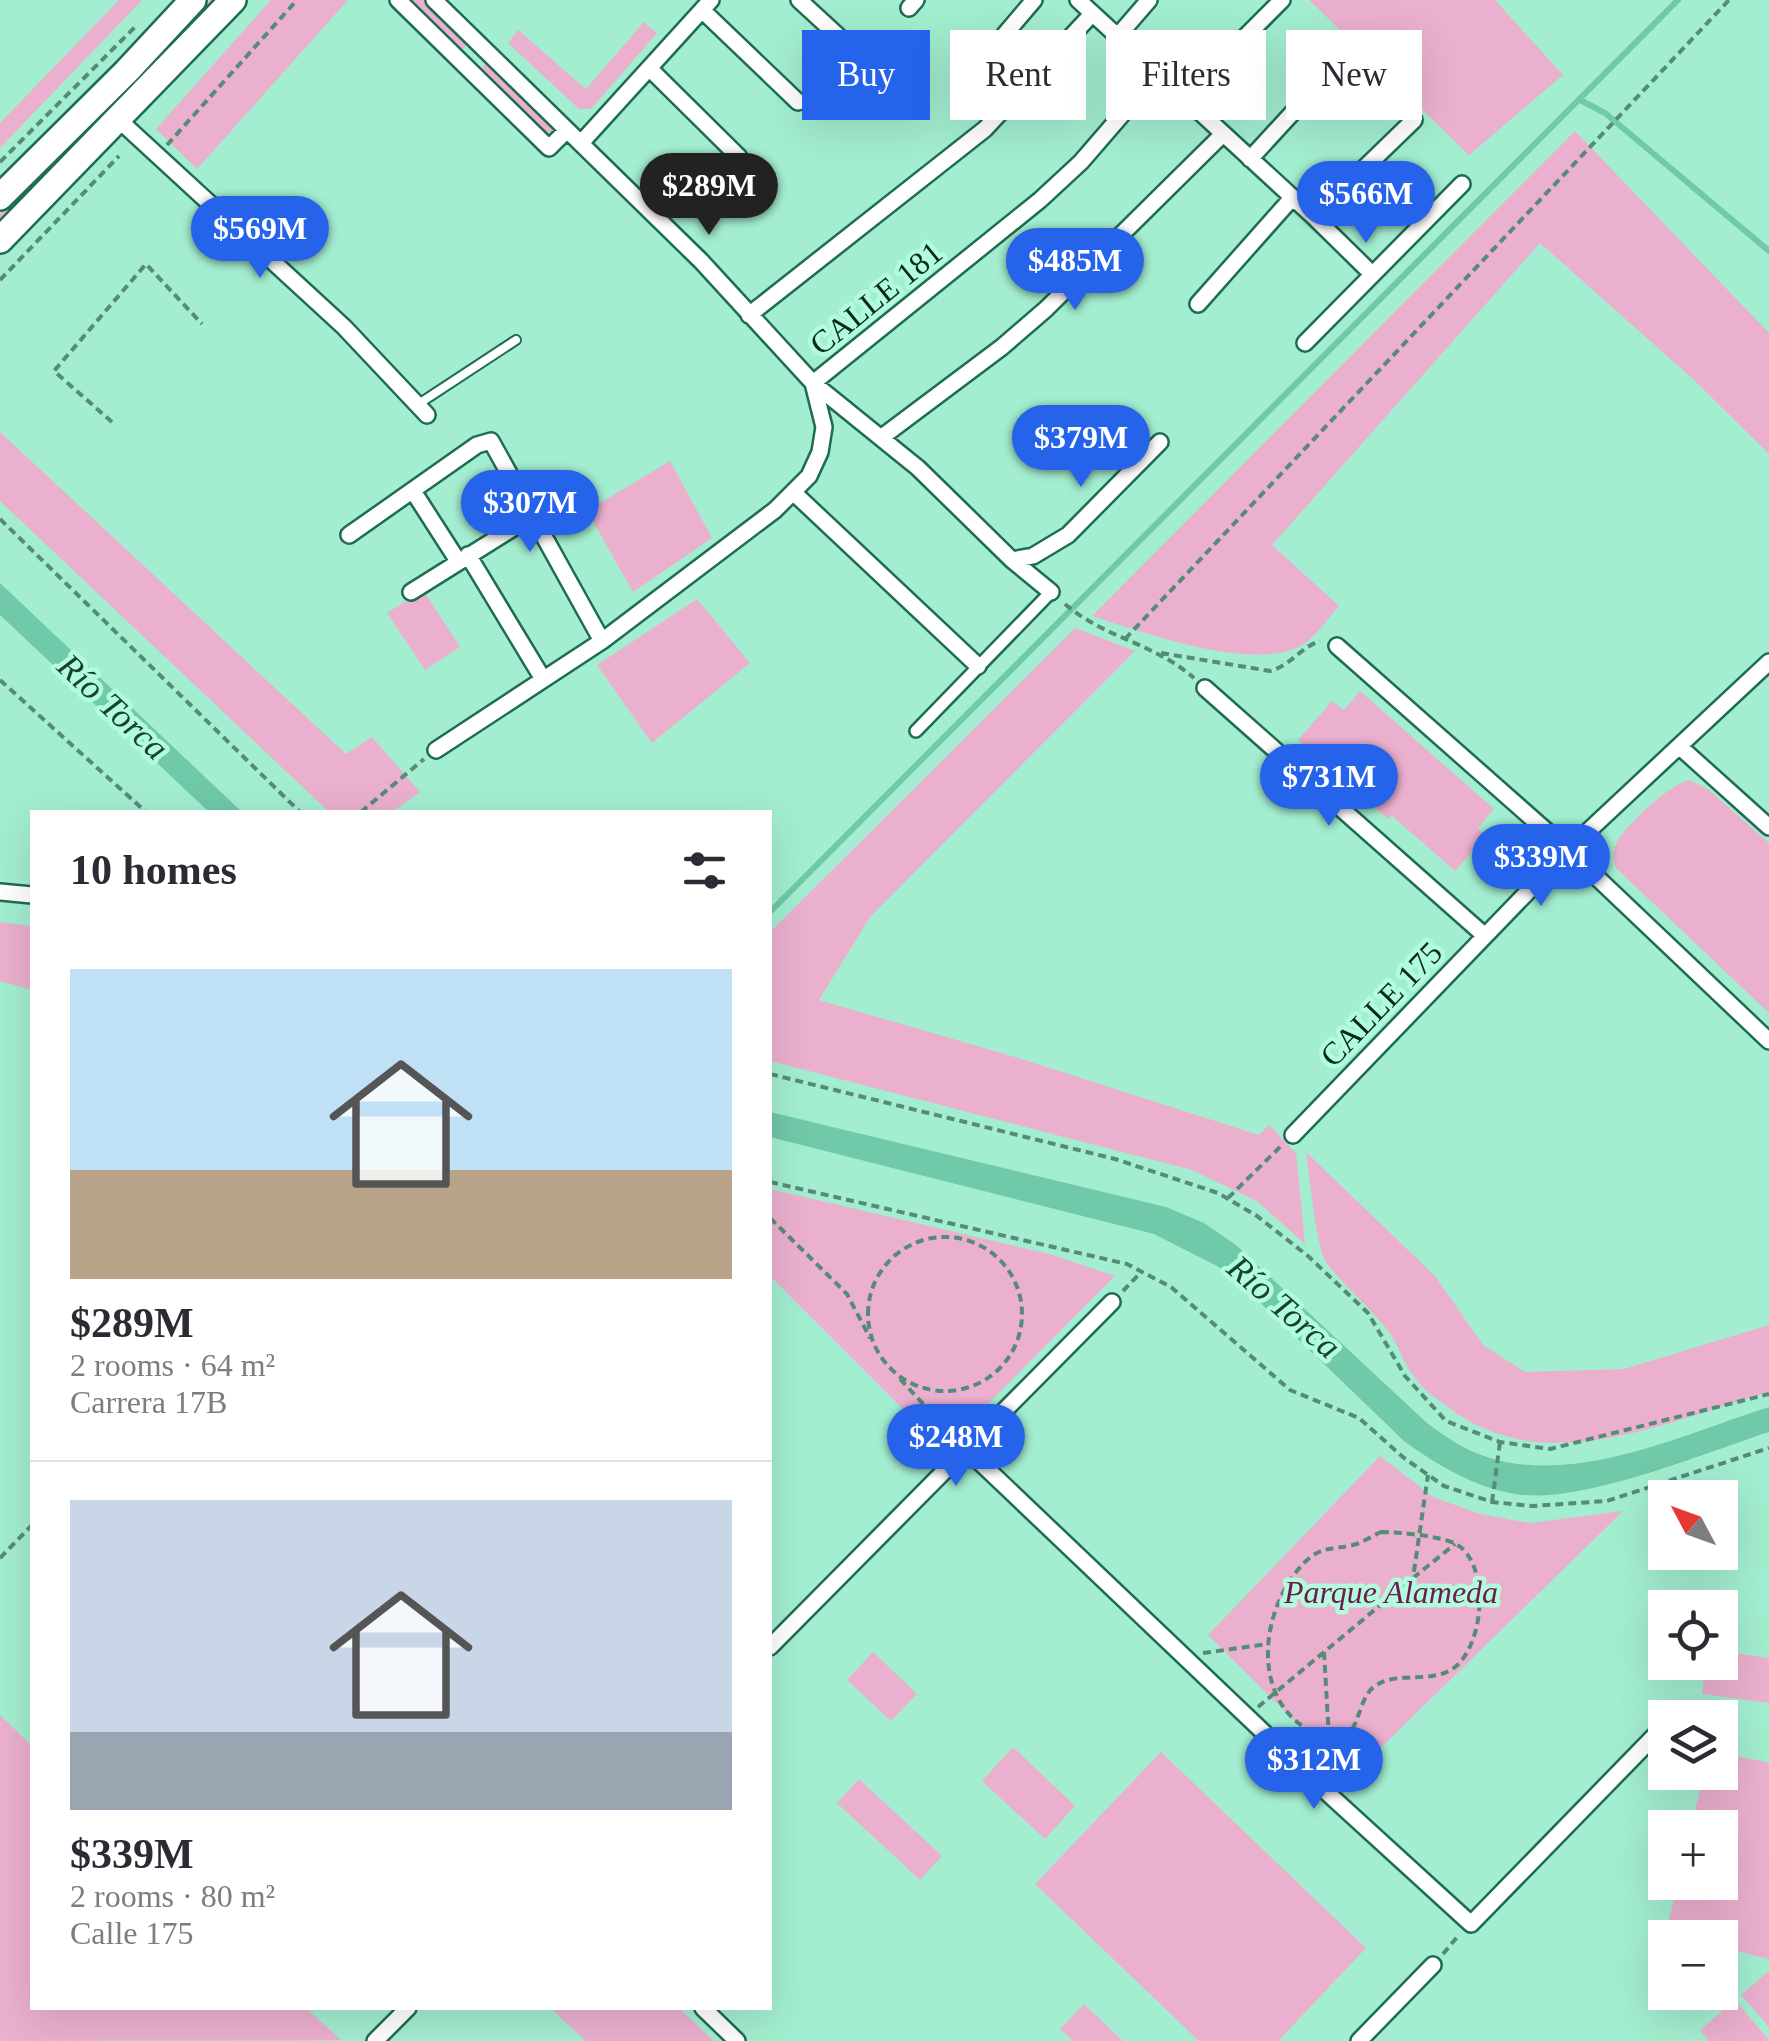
<!DOCTYPE html>
<meta charset="utf-8">
<style>
body{margin:0;font-family:Georgia,serif;background:#f2f2f3;color:#2b2b33;height:100vh;display:flex;flex-direction:column;font-size:38px;white-space:nowrap}
*{box-sizing:border-box;margin:0}
p{font-size:32px;color:#7c7c81}
.icon{flex:none;width:55px;height:55px;fill:none;stroke:currentColor;stroke-width:2;stroke-linecap:round;stroke-linejoin:round}
.map{position:relative;flex:1;overflow:hidden}
.details{position:absolute;left:30px;top:810px;width:742px;height:1200px;display:flex;flex-direction:column;background:#fff;border-radius:0px;box-shadow:0 10px 40px #0002}
.details>*{flex:none}
.guide{position:absolute;left:802px;top:30px;width:815px;height:90px;display:flex;gap:20px}
.needle{width:65px;rotate:311deg}
.buttons{position:absolute;left:1648px;top:1480px;display:grid;gap:20px}
.buttons a{display:grid;place-items:center;width:90px;height:90px;border-radius:0px;background:#fff;box-shadow:0 10px 40px #0002;font-size:50px}
.price{position:absolute;translate:-50% -85px;padding:0 22px;border-radius:35px;background:#2563eb;color:#fff;font-size:32px;line-height:65px;filter:drop-shadow(0 2px 5px #0008)}
.price::after{content:'';position:absolute;left:50%;top:60px;width:30px;height:22px;margin-left:-15px;background:inherit;clip-path:polygon(0 0,100% 0,50% 100%)}
.price.active{background:#222;color:#fff}
ul{padding:0;list-style:none}
li{display:grid;align-content:center;gap:20px;height:530px;padding:0 40px}
li+li{border-top:2px solid #e1e1e2}
li span{display:grid;place-items:center;height:310px;border-radius:0px;color:#555}
li>.icon{margin-inline-start:auto}
span .icon{width:180px;height:180px;fill:#fffc;stroke-width:1}
li b{font-size:42px}
h2{display:flex;justify-content:space-between;align-items:center;height:120px;padding:0 40px;font-size:42px}
.chip{padding:0 35px;border-radius:0px;background:#fff;box-shadow:0 10px 40px #0002;font-size:35px;line-height:90px}
.chip.active{background:#2563eb;color:#fff}
.map>svg:first-child{display:block}
</style>
<div class="map">
<svg width="1769" height="2041" viewBox="0 0 1769 2041">
<rect width="100%" height="100%" fill="#a3eed0"/>
<path fill="#ebb0ce" d="M 119,0 L 142,0 L 0,148 L 0,123 Z
M 210,0 L 217,0 L 101,123 L 97,119 Z
M 271,0 L 348,0 L 197,169 L 156,129 Z
M 409,0 L 424,0 L 465,40 L 465,48 L 458,48 Z
M 1309,0 L 1495,0 L 1563,75 L 1469,155 Z
M 644,22 L 657,33 L 591,109 L 579,109 L 508,43 L 518,30 L 586,89 Z
M 489,64 L 553,125 L 553,132 L 545,132 L 483,72 L 483,65 Z
M 1575,131 L 1769,333 L 1769,454 L 1694,380 L 1540,243 L 1272,545 L 1339,606 C 1329,617 1320,631 1308,641 C 1263,677 1143,632 1092,616 Z
M 69,146 L 73,150 L 0,221 L 0,213 Z
M 0,432 L 346,754 L 372,737 L 420,792 L 392,812 L 329,812 L 0,501 Z
M 670,461 L 712,538 L 633,592 L 587,511 Z
M 423,590 L 460,647 L 425,670 L 387,613 Z
M 697,599 L 750,663 L 652,743 L 597,665 Z
M 1075,628 L 1135,651 L 870,917 L 819,1000 L 1015,1057 L 1259,1135 L 1269,1125 L 1296,1153 L 1305,1244 L 1257,1201 L 1192,1170 L 770,1061 L 770,932 Z
M 1360,691 L 1494,809 L 1478,828 L 1486,836 L 1455,871 L 1391,815 L 1388,819 L 1298,740 L 1332,701 L 1344,710 Z
M 1689,780 L 1709,790 L 1769,843 L 1769,1013 L 1616,868 C 1613,859 1612,853 1616,844 C 1624,826 1670,784 1689,780 Z
M 0,922 L 32,926 L 32,990 L 0,981 Z
M 1306,1152 L 1435,1276 L 1483,1345 L 1525,1372 L 1624,1369 L 1769,1325 L 1769,1392 C 1668,1421 1545,1481 1449,1408 C 1437,1399 1424,1390 1415,1378 C 1404,1364 1399,1346 1389,1332 C 1375,1312 1330,1273 1324,1258 C 1315,1236 1310,1179 1306,1152 Z
M 770,1189 L 1049,1254 L 1115,1276 L 943,1449 L 770,1276 Z
M 1380,1456 L 1433,1497 L 1480,1514 L 1530,1523 L 1623,1511 L 1351,1777 L 1208,1635 Z
M 1720,1651 L 1769,1658 L 1769,1703 L 1702,1694 L 1706,1663 L 1720,1662 Z
M 873,1652 L 917,1694 L 891,1721 L 847,1680 Z
M 0,1715 L 32,1746 L 32,2008 L 306,2008 L 341,2040 L 0,2041 Z
M 1013,1747 L 1075,1806 L 1045,1839 L 982,1781 Z
M 1161,1752 L 1366,1948 L 1278,2041 L 1199,2041 L 1035,1884 Z
M 1720,1752 L 1769,1763 L 1769,1959 L 1720,1947 L 1720,1938 L 1665,1935 L 1678,1883 L 1720,1882 L 1720,1828 L 1691,1827 L 1704,1773 L 1720,1772 Z
M 859,1779 L 942,1856 L 920,1880 L 837,1803 Z
M 1769,1971 L 1769,2027 L 1741,1995 Z
M 1735,2000 L 1769,2040 L 1769,2041 L 1709,2041 L 1700,2030 Z
M 1084,2004 L 1123,2041 L 1073,2041 L 1060,2029 Z
M 550,2008 L 679,2008 L 714,2041 L 586,2041 Z"/>
<path fill="#70c9a8" d="M 0,583 L 242,812 L 209,812 L 0,615 Z
M 770,1112 L 1166,1207 L 1204,1223 L 1236,1245 L 1427,1423 C 1446,1437 1464,1450 1487,1457 C 1576,1486 1684,1434 1769,1407 L 1769,1432 C 1704,1453 1580,1505 1515,1494 C 1474,1487 1437,1465 1404,1441 L 1246,1289 L 1219,1267 L 1154,1234 L 770,1137 Z"/>
<g fill="none" stroke-linecap="round" stroke-linejoin="round">
<path stroke="#70c9a8" stroke-width="6" d="M 1580,100 L 1605,113 L 1769,251
M 770,912 L 1678,0"/>
<defs>
<path id="service" d="M 417,405 L 516,340"/>
<path id="pedestrian" d="M 916,731 L 1051,592"/>
<path id="minor" d="M 398,0 L 549,148 L 567,130
M 434,0 L 701,261 L 813,383 L 918,468 L 1012,560 L 1051,592
M 799,0 L 849,46
M 1078,0 L 1314,217 L 1371,273
M 909,8 L 916,0
M 702,10 L 798,102
M 1117,37 L 1149,0
M 649,68 L 739,157
M 966,80 L 1034,0
M 1184,98 L 1282,0
M 119,120 L 344,327 L 427,415
M 581,143 L 711,0
M 1250,159 L 1352,48
M 1314,217 L 1414,120
M 1198,304 L 1292,198
M 749,315 L 985,129 L 1092,14
M 1305,343 L 1462,184
M 813,383 L 1040,200 L 1081,162 L 1157,74
M 882,437 L 1002,347 L 1046,309 L 1222,135
M 413,491 L 458,561
M 793,492 L 978,666
M 349,535 L 477,445 L 491,441 L 602,641
M 468,555 L 543,679
M 1012,560 L 1033,556 L 1068,535 L 1160,442
M 411,592 L 534,515
M 1337,646 L 1568,850 L 1769,1041
M 1205,688 L 1484,935
M 1680,747 L 1769,827
M 436,750 L 602,641 L 775,510 L 809,476 L 820,452 L 824,427 L 813,383
M 0,892 L 32,895
M 1293,1135 L 1568,850 L 1769,662
M 965,1448 L 1322,1788 L 1471,1924 L 1665,1725
M 770,1647 L 1112,1302
M 1672,1718 L 1680,1710
M 703,2008 L 737,2041
M 375,2041 L 408,2008
M 1359,2041 L 1433,1965"/>
<path id="primary" d="M 0,197 L 126,72 L 193,0
M 0,240 L 233,0"/>
</defs>
<use href="#service" stroke="#1e6c53" stroke-width="12"/>
<use href="#pedestrian" stroke="#1e6c53" stroke-width="16"/>
<use href="#minor" stroke="#1e6c53" stroke-width="20"/>
<use href="#primary" stroke="#1e6c53" stroke-width="30"/>
<path stroke="#568b77" stroke-width="4" stroke-dasharray="8 5" stroke-linecap="butt" d="M 167,145 L 297,0
M 0,162 L 137,25
M 0,280 L 119,156
M 112,422 L 54,371 L 146,264 L 202,324
M 0,519 L 300,812
M 1065,604 C 1104,638 1154,643 1194,678
M 1125,639 L 1729,0
M 1161,653 L 1270,671 C 1292,665 1299,648 1320,641
M 0,680 L 146,812
M 361,812 L 424,759
M 770,1074 L 1115,1159 L 1218,1193 L 1257,1216 L 1308,1256 L 1368,1313 L 1405,1376 L 1446,1421 L 1500,1442 L 1550,1449 L 1769,1394
M 770,1182 L 1127,1264 L 1171,1287 L 1290,1390 L 1359,1418 L 1404,1458 L 1444,1486 L 1492,1502 L 1533,1506 L 1607,1501 L 1769,1448
M 1228,1198 L 1282,1145
M 770,1218 L 847,1294 L 870,1338
M868 1314a77 77 0 1 1 154 0a77 77 0 1 1-154 0Z
M 1123,1291 L 1142,1271
M 900,1379 L 955,1438
M 1492,1502 L 1500,1442
M 1381,1532 C 1398,1532 1441,1536 1456,1544 C 1490,1563 1485,1643 1455,1667 C 1432,1685 1398,1670 1375,1686 C 1353,1701 1363,1751 1322,1736 C 1248,1709 1258,1610 1304,1563 C 1322,1545 1333,1550 1353,1545 C 1362,1543 1372,1536 1381,1532 Z
M 0,1558 L 32,1525
M 1413,1578 L 1455,1544
M 1324,1652 L 1329,1738 L 1325,1767
M 1203,1653 L 1268,1644
M 1258,1707 L 1413,1578 L 1428,1475
M 1443,1954 L 1458,1936"/>
<use href="#service" stroke="#fff" stroke-width="8"/>
<use href="#pedestrian" stroke="#fff" stroke-width="11"/>
<use href="#minor" stroke="#fff" stroke-width="15"/>
<use href="#primary" stroke="#fff" stroke-width="25"/>
</g>
<g text-anchor="middle" dominant-baseline="central" stroke-width="9" stroke-linejoin="round" paint-order="stroke">
<g font-size="32" fill="#09291e" stroke="#b0fcdd">
<text transform="translate(876 298) rotate(-39)">CALLE 181</text>
<text transform="translate(1381 1004) rotate(-46)">CALLE 175</text>
</g>
<g font-size="32" font-style="italic" fill="#6e1a4e" stroke="#b0fcdd">
<text x="1391" y="1592">Parque Alameda</text>
</g>
<g font-size="35" font-style="italic" fill="#194133" stroke="#b0fcdd">
<text transform="translate(113 707) rotate(43)">Río Torca</text>
<text transform="translate(1284 1307) rotate(41)">Río Torca</text>
</g>
</g>
</svg>
<div class="buttons">
<a><svg class="needle" viewBox="-14 -14 28 28"><path d="M0-13l5 13h-10z" fill="#e53935"/><path d="M0 13l5-13h-10z" fill="#7c7c81"/></svg></a>
<a><svg class="icon" aria-label="locate" viewBox="0 0 24 24"><circle cx="12" cy="12" r="6"/><path d="M12 2v4M12 18v4M2 12h4M18 12h4"/></svg></a>
<a><svg class="icon" aria-label="layers" viewBox="0 0 24 24"><path d="M12 4l9 5-9 5-9-5zM3 14l9 5 9-5"/></svg></a>
<a>+</a>
<a>−</a>
</div>
<b class="price active" style="left:709px;top:238px">$289M</b>
<b class="price" style="left:1366px;top:246px">$566M</b>
<b class="price" style="left:260px;top:281px">$569M</b>
<b class="price" style="left:1075px;top:313px">$485M</b>
<b class="price" style="left:1081px;top:490px">$379M</b>
<b class="price" style="left:530px;top:555px">$307M</b>
<b class="price" style="left:1329px;top:829px">$731M</b>
<b class="price" style="left:1541px;top:909px">$339M</b>
<b class="price" style="left:956px;top:1489px">$248M</b>
<b class="price" style="left:1314px;top:1812px">$312M</b>
<div class="guide">
<a class="chip active">Buy</a>
<a class="chip">Rent</a>
<a class="chip">Filters</a>
<a class="chip">New</a>
</div>
<section class="details">
<h2>10 homes<svg class="icon" aria-label="filters" viewBox="0 0 24 24"><path d="M4 7h16M4 17h16"/><circle cx="9" cy="7" r="2"/><circle cx="15" cy="17" r="2"/></svg></h2>
<ul>
<li><span style="background:linear-gradient(#bfe0f5 65%,#b9a48a 0)"><svg class="icon" aria-label="home" viewBox="0 0 24 24"><path d="M3 11l9-7 9 7M6 9v11h12V9"/></svg></span><div><b>$289M</b><p>2 rooms · 64 m²</p><p>Carrera 17B</p></div></li>
<li><span style="background:linear-gradient(#c9d6e8 75%,#9aa5b1 0)"><svg class="icon" aria-label="home" viewBox="0 0 24 24"><path d="M3 11l9-7 9 7M6 9v11h12V9"/></svg></span><div><b>$339M</b><p>2 rooms · 80 m²</p><p>Calle 175</p></div></li>
</ul>
</section>
</div>
